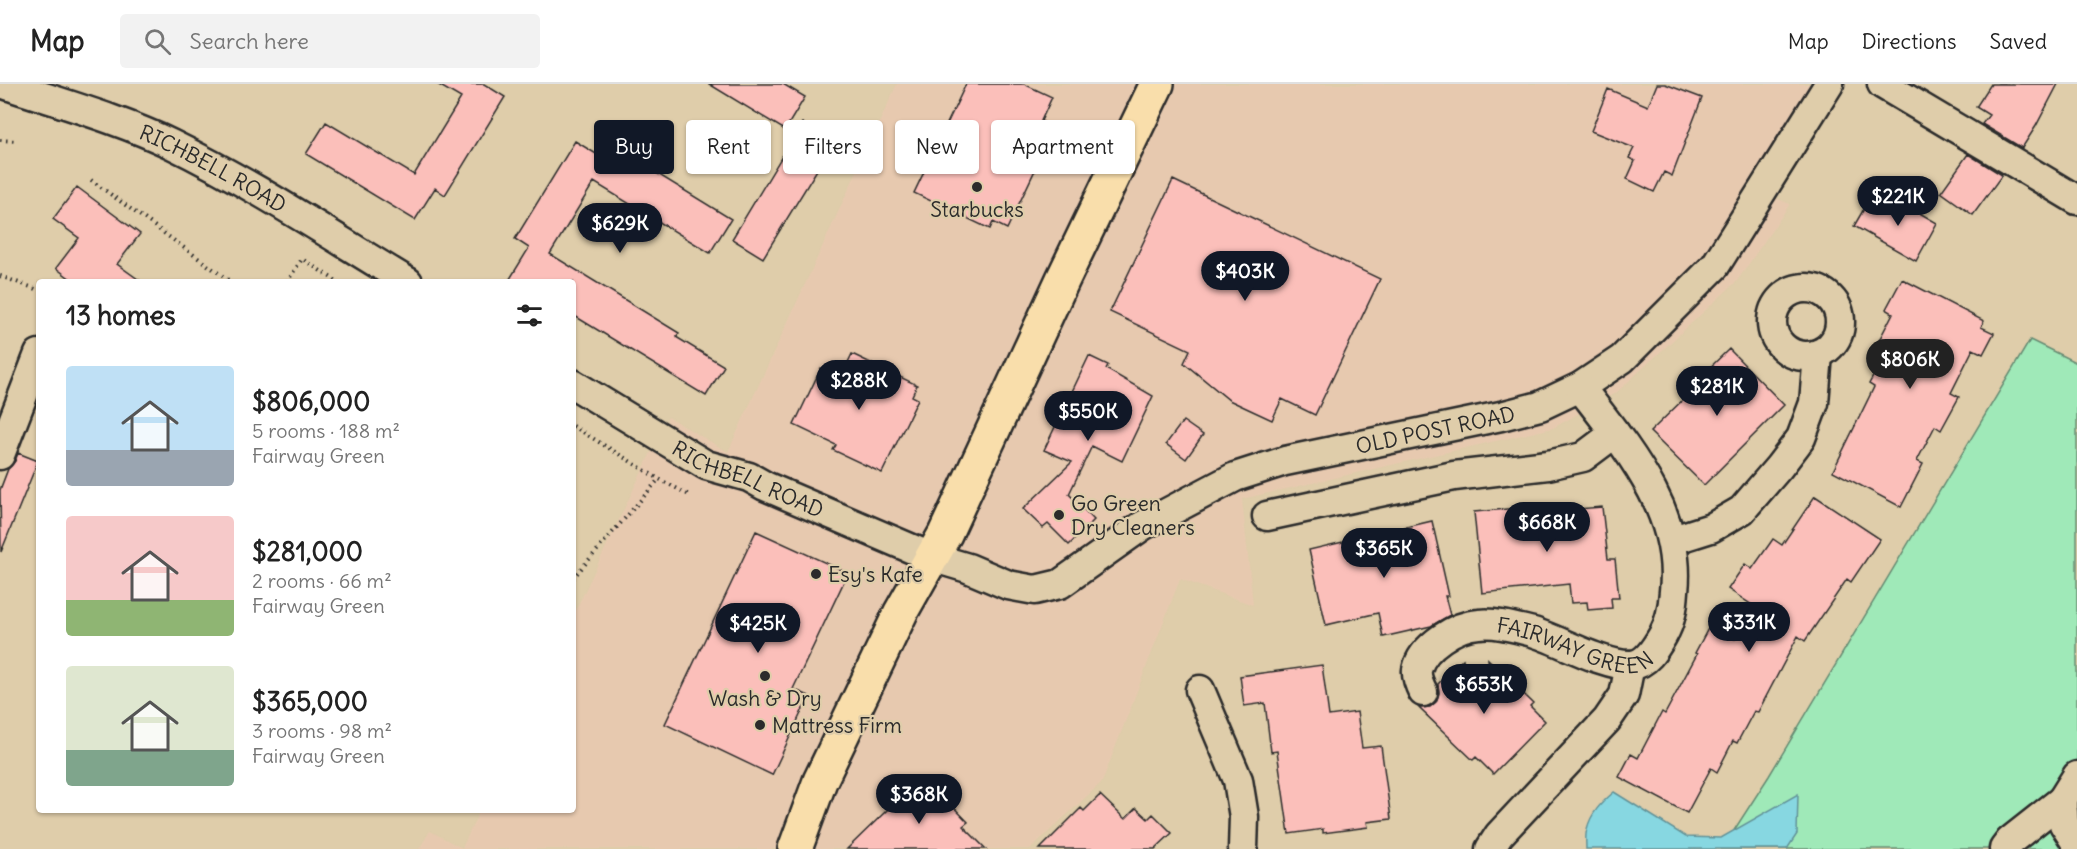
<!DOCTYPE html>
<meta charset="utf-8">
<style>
body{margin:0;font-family:Delius,sans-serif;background:#f2f2f2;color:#222;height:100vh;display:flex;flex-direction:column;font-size:22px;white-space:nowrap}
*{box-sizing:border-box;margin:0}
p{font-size:20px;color:#767676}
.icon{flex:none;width:33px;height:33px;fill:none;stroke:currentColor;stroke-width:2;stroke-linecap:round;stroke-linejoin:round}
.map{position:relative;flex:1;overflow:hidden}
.details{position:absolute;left:36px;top:195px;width:540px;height:534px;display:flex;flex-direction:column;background:#fff;border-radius:6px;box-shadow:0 2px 4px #0004}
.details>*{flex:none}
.top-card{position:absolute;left:594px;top:36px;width:570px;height:54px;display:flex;gap:12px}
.price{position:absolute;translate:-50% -51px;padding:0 14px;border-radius:21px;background:#111827;color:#fff;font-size:20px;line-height:39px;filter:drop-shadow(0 2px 3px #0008)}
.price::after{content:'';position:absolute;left:50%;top:36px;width:18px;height:14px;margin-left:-9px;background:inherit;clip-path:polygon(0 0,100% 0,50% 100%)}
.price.selected{background:#222;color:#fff}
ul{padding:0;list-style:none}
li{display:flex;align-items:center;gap:18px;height:150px;padding:0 30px}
li span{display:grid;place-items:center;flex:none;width:168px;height:120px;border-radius:6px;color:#555}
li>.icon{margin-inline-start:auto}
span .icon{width:72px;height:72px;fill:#fffc;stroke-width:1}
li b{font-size:26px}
h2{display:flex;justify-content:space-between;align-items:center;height:72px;padding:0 30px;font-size:26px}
.tag{padding:0 21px;border-radius:6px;background:#fff;box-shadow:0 2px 4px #0004;font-size:21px;line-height:54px}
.tag.selected{background:#111827;color:#fff}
header{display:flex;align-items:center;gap:36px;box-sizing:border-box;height:84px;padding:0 30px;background:#fff;border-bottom:2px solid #e0e0e0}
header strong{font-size:28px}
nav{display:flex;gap:33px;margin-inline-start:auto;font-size:21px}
.search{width:420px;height:54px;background:#f2f2f2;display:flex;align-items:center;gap:15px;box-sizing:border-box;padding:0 21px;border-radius:6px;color:#767676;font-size:22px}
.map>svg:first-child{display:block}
</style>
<header>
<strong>Map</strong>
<div class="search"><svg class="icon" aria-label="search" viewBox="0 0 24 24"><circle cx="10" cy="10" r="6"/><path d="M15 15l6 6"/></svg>Search here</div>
<nav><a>Map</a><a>Directions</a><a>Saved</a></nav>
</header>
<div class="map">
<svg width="2077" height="765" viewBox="0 0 2077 765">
<rect width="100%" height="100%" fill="#dfcdaa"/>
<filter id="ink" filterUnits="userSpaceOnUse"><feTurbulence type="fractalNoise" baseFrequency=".0167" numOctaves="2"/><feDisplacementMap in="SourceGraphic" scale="12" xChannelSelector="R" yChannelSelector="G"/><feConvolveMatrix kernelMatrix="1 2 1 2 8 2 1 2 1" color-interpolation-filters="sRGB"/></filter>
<g filter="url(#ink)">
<path fill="#e7c9af" d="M 897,0 L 1811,0 L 1757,106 L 1790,120 L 1737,197 L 1617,308 L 1553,344 L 1242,415 L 1253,521 L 1180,495 L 1102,698 L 1030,765 L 419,765 L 430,747 L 462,764 L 480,726 L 573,726 L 573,532 L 668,333 L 728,368 Z"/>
<path fill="#9fe9b8" stroke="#658a72" stroke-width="1.5" d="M 2030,256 L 2077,279 L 2077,765 L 1722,765 L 1769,692 Z"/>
<path fill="#87d7e1" stroke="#629298" stroke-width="1.5" d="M 1614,708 L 1686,753 L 1721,754 L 1798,710 L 1797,750 L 1787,765 L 1586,765 C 1586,758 1585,751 1587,745 C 1591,729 1601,719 1614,708 Z"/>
<path fill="#fbbfba" stroke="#2b2b2b" stroke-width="1.5" d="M 437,0 L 484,0 L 505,13 L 445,111 L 435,104 L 415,136 L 306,70 L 326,38 L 414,91 L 461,14 Z
M 709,0 L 783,0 L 805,13 L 785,46 Z
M 966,0 L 1024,0 L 1052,13 L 1041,37 L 1055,44 L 1007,145 L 993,138 L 990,145 L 914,109 Z
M 1657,0 L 1665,0 L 1702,14 L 1672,92 L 1664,88 L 1654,108 L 1627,95 L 1635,77 L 1629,74 L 1634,64 L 1591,47 L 1608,5 L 1648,22 Z
M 1991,0 L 2058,0 L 2036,42 L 2022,64 L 1982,40 L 1989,31 L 1976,23 Z
M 802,39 L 834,58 L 763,174 L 732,155 Z
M 575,57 L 606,76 L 614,63 L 731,135 L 710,169 L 594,98 L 550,170 L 679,249 L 676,253 L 724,282 L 706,312 L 573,231 L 573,198 L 508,198 L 529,164 L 515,155 Z
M 1968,70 L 2002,91 L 1973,131 L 1941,108 Z
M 1173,96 L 1380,195 L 1315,331 L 1282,315 L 1272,336 L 1229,316 L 1184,279 L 1190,266 L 1110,228 Z
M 77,103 L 140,150 L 117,180 L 142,198 L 75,198 L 56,184 L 79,154 L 53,135 Z
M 1890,112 L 1937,139 L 1916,177 L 1854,142 L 1865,123 L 1880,130 Z
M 1902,195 L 1984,237 L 1981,243 L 1994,249 L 1983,270 L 1973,265 L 1951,309 L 1959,313 L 1941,346 L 1935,342 L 1917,377 L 1923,380 L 1901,423 L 1833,387 L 1874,303 L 1869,300 L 1882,276 L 1872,270 L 1893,229 L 1886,225 Z
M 1729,265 L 1784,321 L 1704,401 L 1650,348 L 1700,299 L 1697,296 Z
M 852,270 L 917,301 L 912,312 L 918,315 L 882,389 L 833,366 L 836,361 L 794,341 L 821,284 L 841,293 Z
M 1089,272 L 1108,281 L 1106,285 L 1153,312 L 1122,377 L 1092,362 L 1069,410 L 1094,436 L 1069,461 L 1048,440 L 1043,444 L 1023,425 L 1072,378 L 1044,366 Z
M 1183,337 L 1203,351 L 1186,375 L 1166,360 Z
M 18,369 L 38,377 L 1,468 L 0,406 L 8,385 L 15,377 Z
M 1815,412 L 1880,455 L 1851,498 L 1847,495 L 1805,557 L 1798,552 L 1758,628 L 1754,627 L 1737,659 L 1733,657 L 1717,688 L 1711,684 L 1687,729 L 1619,693 L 1631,670 L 1638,674 L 1662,628 L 1665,630 L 1697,570 L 1695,569 L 1710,541 L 1735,555 L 1755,523 L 1728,505 L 1745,480 L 1752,485 L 1773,455 L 1782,461 Z
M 1553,421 L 1553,427 L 1602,423 L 1608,475 L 1615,475 L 1619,514 L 1611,514 L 1612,524 L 1588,526 L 1587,518 L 1571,519 L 1569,500 L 1482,509 L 1474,428 Z
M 1432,437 L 1449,512 L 1445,512 L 1450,531 L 1431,542 L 1383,553 L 1378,529 L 1326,541 L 1309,466 Z
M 756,447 L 848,489 L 793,605 L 809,612 L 772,691 L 665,640 Z
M 1463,575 L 1468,597 L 1490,594 L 1488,575 L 1533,619 L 1530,622 L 1545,637 L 1493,690 L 1476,673 L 1473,676 L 1419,624 L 1430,623 L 1436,618 L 1439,609 L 1438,600 Z
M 1322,581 L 1329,632 L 1357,628 L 1362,664 L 1381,662 L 1391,735 L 1367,738 L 1368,743 L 1323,749 L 1323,745 L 1289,750 L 1277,667 L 1271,668 L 1265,619 L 1244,622 L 1240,592 Z
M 919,695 L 930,707 L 934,703 L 968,738 L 963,742 L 986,765 L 847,765 Z
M 1100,711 L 1125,735 L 1136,724 L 1148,735 L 1153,730 L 1172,749 L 1155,765 L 1040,765 L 1081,724 L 1084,727 Z"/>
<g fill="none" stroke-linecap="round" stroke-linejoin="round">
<defs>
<g id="minor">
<path id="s1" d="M 4,0 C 60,19 119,35 171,60 C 253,100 330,151 408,198"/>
<path d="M 1882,0 L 2077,116"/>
<circle cx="1806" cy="238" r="34"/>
<path id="s2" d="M 573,300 L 706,381 L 749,393 L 765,402 L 931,473 L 968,484 L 1008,501 L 1035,506 L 1060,500 L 1142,442 L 1235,393 L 1285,377 L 1501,332 L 1540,322 L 1580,303 L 1622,275 L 1715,182 L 1829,0"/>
<path d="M 0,371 L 39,270"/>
<path d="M 1267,432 L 1454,392 L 1548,381 L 1583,373 L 1615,349"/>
<path d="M 1673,456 L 1711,444 L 1742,426 L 1779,383 L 1801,354 L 1814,319 L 1818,270"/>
<path d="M 1200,606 L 1238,696 L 1244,733 L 1243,765"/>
<path id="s3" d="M 1423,608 C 1420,602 1416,593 1417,586 C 1422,562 1457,541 1479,540 C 1497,538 1516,544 1533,548 C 1559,556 1607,583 1632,581 C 1647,580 1656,563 1663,551 C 1671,537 1673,523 1674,507 C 1683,428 1625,362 1580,303"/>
<path d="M 2077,692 L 2062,716 L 2064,740 L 2077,760"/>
<path d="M 1490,765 L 1499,751 L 1607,636 L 1624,611 L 1630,581"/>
<path d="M 2004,765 L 2010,757 L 2062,716"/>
</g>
<path id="major" d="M 795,765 L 820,697 L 901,528 L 945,450 L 1063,195 L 1157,0"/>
</defs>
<use href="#minor" stroke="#2b2b2b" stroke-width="33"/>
<use href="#major" stroke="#2b2b2b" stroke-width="38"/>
<path stroke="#2b2b2b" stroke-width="4" stroke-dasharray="1.5 4.5" stroke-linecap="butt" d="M 0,56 L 16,57
M 91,96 L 231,198
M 0,192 L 31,203 L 39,207
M 287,198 L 302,175 L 338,198
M 573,342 L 659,395
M 573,494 L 659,395 L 691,412"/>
<use href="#minor" stroke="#dfcdaa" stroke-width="28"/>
<use href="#major" stroke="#f9deab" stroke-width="33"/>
</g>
</g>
<g fill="#2b2b2b" stroke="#dfcdaa" stroke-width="2">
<circle cx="977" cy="103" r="6"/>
<circle cx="1059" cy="431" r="6"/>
<circle cx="816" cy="490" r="6"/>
<circle cx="765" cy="592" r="6"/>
<circle cx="760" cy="641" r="6"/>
</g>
<g text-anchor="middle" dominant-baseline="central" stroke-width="4.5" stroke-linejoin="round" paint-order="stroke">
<g font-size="21" fill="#2b2b2b" stroke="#dfcdaa">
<text stroke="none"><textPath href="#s1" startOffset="226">RICHBELL ROAD</textPath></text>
<text stroke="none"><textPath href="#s2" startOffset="946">OLD POST ROAD</textPath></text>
<text stroke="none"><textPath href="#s2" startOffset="200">RICHBELL ROAD</textPath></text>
<text stroke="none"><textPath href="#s3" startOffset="204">FAIRWAY GREEN</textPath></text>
</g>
<g font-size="21" fill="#2b2b2b" stroke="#dfcdaa" text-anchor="start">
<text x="977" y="125" text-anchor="middle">Starbucks</text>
<text x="1071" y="419">Go Green<tspan x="1071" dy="24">Dry Cleaners</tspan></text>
<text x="828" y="490">Esy's Kafe</text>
<text x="765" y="614" text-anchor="middle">Wash &amp; Dry</text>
<text x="772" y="641">Mattress Firm</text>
</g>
</g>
</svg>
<b class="price" style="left:1898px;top:143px">$221K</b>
<b class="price" style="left:620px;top:170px">$629K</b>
<b class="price" style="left:1245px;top:218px">$403K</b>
<b class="price selected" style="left:1910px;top:306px">$806K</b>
<b class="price" style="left:859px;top:327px">$288K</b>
<b class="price" style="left:1717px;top:333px">$281K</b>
<b class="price" style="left:1088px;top:358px">$550K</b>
<b class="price" style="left:1547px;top:469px">$668K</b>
<b class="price" style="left:1384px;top:495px">$365K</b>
<b class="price" style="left:1749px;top:569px">$331K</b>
<b class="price" style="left:758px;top:570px">$425K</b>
<b class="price" style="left:1484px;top:631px">$653K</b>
<b class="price" style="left:919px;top:741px">$368K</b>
<div class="top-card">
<a class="tag selected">Buy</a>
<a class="tag">Rent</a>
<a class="tag">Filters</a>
<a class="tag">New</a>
<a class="tag">Apartment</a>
</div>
<section class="details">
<h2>13 homes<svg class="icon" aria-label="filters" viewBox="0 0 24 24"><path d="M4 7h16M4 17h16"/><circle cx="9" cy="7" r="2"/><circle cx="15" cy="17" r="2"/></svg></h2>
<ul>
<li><span style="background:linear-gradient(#bfe0f5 70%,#9aa5b1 0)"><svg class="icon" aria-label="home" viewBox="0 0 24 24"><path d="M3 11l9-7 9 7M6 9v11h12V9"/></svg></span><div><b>$806,000</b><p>5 rooms · 188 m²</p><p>Fairway Green</p></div></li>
<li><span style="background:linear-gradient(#f6c9c9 70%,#8fb573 0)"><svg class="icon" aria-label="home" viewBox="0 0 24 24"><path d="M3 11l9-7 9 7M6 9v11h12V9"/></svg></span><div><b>$281,000</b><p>2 rooms · 66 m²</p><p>Fairway Green</p></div></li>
<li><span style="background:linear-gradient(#dfe7d0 70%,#7fa58c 0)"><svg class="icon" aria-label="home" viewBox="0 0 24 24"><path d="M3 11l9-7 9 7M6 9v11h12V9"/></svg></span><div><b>$365,000</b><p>3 rooms · 98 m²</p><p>Fairway Green</p></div></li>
</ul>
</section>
</div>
